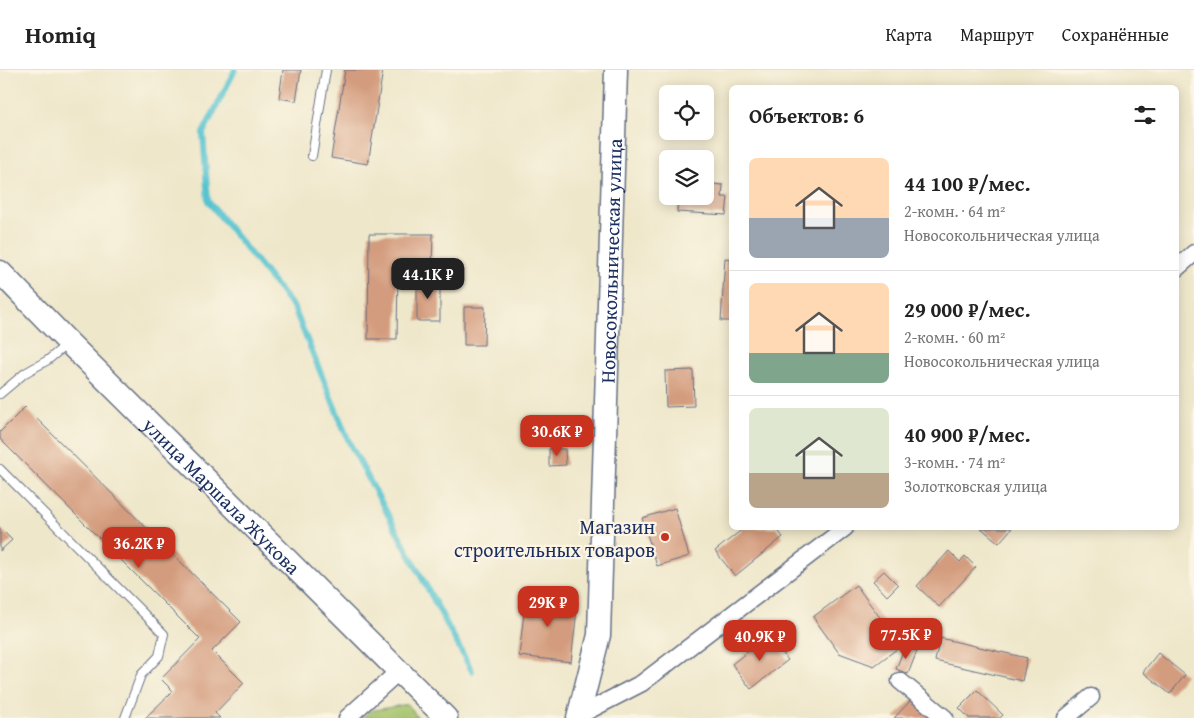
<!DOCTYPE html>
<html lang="ru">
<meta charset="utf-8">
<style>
body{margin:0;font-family:"Gentium Book Plus",serif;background:#f6f6f6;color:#222;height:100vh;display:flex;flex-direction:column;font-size:19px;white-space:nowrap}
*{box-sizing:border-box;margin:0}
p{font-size:16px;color:#767676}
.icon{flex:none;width:28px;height:28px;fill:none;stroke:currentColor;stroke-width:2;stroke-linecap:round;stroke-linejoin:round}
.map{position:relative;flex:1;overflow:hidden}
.side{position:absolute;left:729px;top:15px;width:450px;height:445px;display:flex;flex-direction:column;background:#fff;border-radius:8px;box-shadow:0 2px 12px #0003}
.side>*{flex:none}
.buttons{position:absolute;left:659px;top:15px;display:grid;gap:10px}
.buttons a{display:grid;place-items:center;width:55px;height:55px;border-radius:8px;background:#fff;box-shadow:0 2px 12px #0003;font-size:25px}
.price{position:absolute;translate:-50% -42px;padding:0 11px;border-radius:10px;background:#c8321e;color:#fff;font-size:16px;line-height:32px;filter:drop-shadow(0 1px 2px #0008)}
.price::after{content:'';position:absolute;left:50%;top:30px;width:15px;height:11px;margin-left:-8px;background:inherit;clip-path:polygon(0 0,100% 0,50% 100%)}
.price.on{background:#222;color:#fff}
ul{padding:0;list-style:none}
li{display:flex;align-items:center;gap:15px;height:125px;padding:0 20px}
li+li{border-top:1px solid #e0e0e0}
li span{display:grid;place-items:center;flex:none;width:140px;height:100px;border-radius:8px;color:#555}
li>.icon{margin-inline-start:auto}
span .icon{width:60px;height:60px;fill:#fffc;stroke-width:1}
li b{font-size:21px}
h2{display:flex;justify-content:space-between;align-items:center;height:60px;padding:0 20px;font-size:21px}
header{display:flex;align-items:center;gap:30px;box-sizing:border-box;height:70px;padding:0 25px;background:#fff;border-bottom:1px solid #e0e0e0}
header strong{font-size:24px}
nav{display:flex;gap:28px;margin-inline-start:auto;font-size:18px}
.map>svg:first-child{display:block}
</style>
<header>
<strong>Homiq</strong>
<nav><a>Карта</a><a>Маршрут</a><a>Сохранённые</a></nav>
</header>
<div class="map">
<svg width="1194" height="648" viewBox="0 0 1194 648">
<rect width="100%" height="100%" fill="#fcf5e5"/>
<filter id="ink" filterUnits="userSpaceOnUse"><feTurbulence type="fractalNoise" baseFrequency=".02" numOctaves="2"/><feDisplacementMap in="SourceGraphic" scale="10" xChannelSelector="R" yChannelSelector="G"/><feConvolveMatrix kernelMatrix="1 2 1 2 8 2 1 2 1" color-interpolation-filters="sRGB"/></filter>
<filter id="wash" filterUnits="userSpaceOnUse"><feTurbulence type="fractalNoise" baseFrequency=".0096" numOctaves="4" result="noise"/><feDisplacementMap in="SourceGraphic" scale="20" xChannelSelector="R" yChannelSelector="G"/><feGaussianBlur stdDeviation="1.12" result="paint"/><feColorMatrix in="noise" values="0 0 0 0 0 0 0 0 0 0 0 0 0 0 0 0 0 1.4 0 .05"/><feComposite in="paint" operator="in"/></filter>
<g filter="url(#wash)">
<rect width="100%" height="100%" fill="#eee7ca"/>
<path fill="#a4c26a" stroke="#607864" d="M 408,634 L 418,648 L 362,648 L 369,641 Z"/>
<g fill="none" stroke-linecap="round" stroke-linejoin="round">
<path stroke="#58c4d0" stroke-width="6" d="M 235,0 L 203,63 L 208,131 L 294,238 L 350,374 L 472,601"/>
</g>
<g id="blocks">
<path fill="#d49c7e" d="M 283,0 L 301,0 L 296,31 L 279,28 Z
M 345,0 L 383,0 L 368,94 L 331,88 Z
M 676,61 L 706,61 L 706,65 L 676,64 Z
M 705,104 L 713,105 L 712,114 L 723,115 L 722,127 L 728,127 L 726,145 L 677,142 L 678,126 L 705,126 Z
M 369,164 L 433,164 L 432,199 L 398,199 L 397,269 L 368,269 Z
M 725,188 L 731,189 L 731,251 L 721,251 Z
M 417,209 L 440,210 L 440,251 L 417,251 Z
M 464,237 L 485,237 L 484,275 L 464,275 Z
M 693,300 L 694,336 L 666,337 L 665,301 Z
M 25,337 L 241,552 L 212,581 L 244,613 L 215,643 L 220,648 L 145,648 L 173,621 L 161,609 L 200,569 L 0,369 L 0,362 Z
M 549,379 L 565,379 L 566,395 L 549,396 Z
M 675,438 L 689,486 L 657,496 L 642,448 Z
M 0,458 L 12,470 L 0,481 Z
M 744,458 L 776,458 L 783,467 L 735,506 L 715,481 Z
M 981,458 L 1012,458 L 999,473 Z
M 949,481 L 960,492 L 965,486 L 976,497 L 939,537 L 917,516 Z
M 884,501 L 898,515 L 887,526 L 873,511 Z
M 856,515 L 901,576 L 874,596 L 839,583 L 813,547 Z
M 526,525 L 578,531 L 571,592 L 519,586 Z
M 769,565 L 788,590 L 751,619 L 732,594 Z
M 940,568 L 1027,588 L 1022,611 L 935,591 Z
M 905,576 L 917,581 L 908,604 L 896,599 Z
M 1158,583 L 1185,605 L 1170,624 L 1143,602 Z
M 977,620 L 1003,645 L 1000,648 L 969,648 L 959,638 Z
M 915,626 L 937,648 L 894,648 Z"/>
</g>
</g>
<g filter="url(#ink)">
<use href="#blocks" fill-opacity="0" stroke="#656f84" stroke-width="1"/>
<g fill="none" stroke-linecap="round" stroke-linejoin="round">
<defs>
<path id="lane" d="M 312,86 L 326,0
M 0,324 L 25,303 L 48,290 L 67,274
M 0,399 L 164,564 L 159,586 L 141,605 L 125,648"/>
<path id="street" d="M 1176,199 L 1194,183
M 900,611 L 945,648
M 580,645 L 642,613 L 845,458
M 347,648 L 398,602
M 1066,648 L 1091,627"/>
<g id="secondary">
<path id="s1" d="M 0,202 L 69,273 L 446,648"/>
<path id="s2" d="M 578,648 L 599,565 L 616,0"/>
</g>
</defs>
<use href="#lane" stroke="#656f84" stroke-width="10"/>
<use href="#street" stroke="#656f84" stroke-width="19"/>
<use href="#secondary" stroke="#656f84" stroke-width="25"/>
<use href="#lane" stroke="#fff" stroke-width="8"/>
<use href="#street" stroke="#fff" stroke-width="16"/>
<use href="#secondary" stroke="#fff" stroke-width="22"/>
</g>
</g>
<circle fill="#c8321e" stroke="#fcf5e5" stroke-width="2" cx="665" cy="467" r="5"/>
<g text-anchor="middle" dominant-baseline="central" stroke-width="4.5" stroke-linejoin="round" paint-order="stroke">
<g font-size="20" fill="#1b2f5e" stroke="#fcf5e5">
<text stroke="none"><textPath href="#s2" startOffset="460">Новосокольническая улица</textPath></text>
<text stroke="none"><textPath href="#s1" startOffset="315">улица Маршала Жукова</textPath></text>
</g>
<g font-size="20" fill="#1b2f5e" stroke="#fcf5e5" text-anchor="end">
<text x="655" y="456">Магазин<tspan x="655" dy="23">строительных товаров</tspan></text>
</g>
</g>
</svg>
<div class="buttons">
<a><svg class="icon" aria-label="locate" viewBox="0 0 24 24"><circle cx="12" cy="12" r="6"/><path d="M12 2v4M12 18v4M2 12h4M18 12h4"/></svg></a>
<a><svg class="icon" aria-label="layers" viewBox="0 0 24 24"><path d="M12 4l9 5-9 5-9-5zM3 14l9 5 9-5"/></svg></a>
</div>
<b class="price on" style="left:428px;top:230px">44.1K ₽</b>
<b class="price" style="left:557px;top:387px">30.6K ₽</b>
<b class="price" style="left:139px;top:499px">36.2K ₽</b>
<b class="price" style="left:548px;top:558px">29K ₽</b>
<b class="price" style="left:906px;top:590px">77.5K ₽</b>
<b class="price" style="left:760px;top:592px">40.9K ₽</b>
<section class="side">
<h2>Объектов: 6<svg class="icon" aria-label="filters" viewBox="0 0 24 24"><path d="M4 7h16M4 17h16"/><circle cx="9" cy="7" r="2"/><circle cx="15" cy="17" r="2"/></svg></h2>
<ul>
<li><span style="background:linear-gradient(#ffd9b3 60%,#9aa5b1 0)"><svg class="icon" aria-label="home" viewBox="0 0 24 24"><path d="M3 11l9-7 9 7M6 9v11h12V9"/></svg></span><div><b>44 100 ₽/мес.</b><p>2-комн. · 64 m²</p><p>Новосокольническая улица</p></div></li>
<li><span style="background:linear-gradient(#ffd9b3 70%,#7fa58c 0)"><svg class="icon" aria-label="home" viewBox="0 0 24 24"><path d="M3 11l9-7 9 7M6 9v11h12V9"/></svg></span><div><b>29 000 ₽/мес.</b><p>2-комн. · 60 m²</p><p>Новосокольническая улица</p></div></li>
<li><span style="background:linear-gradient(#dfe7d0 65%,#b9a48a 0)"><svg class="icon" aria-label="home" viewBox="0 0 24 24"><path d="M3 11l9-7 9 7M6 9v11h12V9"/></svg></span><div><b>40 900 ₽/мес.</b><p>3-комн. · 74 m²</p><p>Золотковская улица</p></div></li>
</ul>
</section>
</div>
